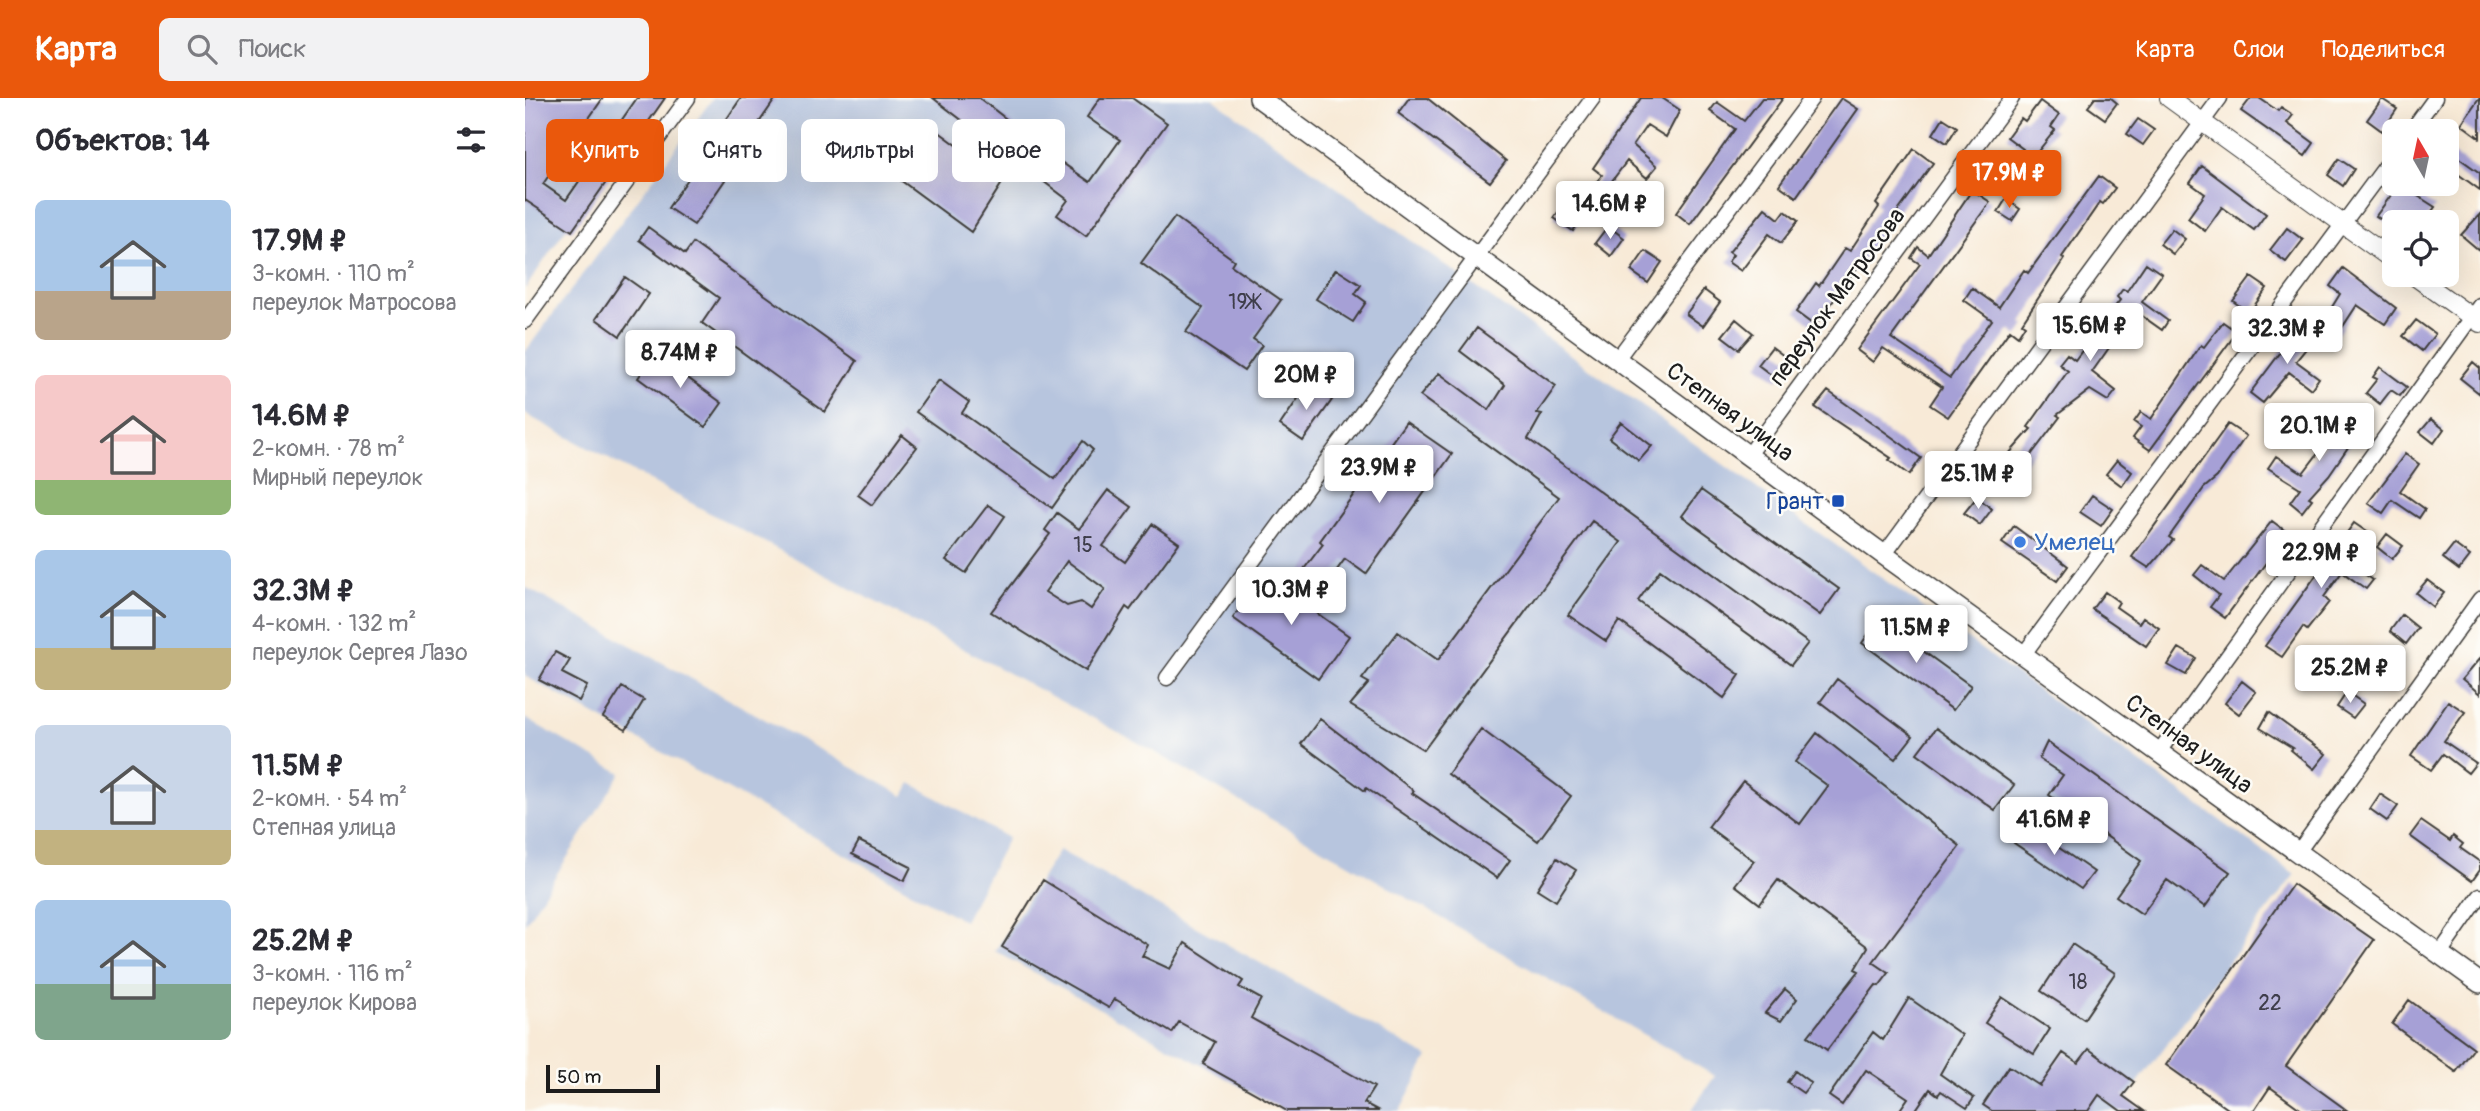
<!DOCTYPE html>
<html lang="ru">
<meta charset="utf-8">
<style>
body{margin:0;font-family:Pangolin,sans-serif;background:#f2f2f3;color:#2b2b33;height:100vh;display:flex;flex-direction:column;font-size:26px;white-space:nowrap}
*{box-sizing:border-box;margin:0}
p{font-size:23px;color:#7c7c81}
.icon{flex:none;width:38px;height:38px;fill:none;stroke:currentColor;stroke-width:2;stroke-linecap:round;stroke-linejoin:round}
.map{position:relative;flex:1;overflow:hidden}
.drawer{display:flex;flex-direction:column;background:#fff;width:525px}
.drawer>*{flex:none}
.banner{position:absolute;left:21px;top:21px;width:665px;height:63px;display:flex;gap:14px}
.needle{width:46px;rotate:351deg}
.controls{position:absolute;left:1857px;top:21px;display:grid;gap:14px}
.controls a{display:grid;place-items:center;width:77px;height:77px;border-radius:10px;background:#fff;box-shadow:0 7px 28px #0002;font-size:35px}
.scale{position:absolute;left:21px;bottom:18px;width:114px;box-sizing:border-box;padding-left:7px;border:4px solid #1c1c1c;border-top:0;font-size:19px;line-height:24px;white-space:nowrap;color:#1c1c1c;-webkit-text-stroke:5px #fdfcf7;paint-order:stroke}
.price{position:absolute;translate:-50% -60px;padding:0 16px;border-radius:7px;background:#fff;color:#222;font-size:23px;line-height:46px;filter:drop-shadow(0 2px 4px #0008)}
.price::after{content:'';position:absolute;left:50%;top:42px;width:21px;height:16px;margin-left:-10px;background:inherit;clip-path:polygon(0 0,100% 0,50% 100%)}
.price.active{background:#ea580c;color:#fff}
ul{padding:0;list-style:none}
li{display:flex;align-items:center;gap:21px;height:175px;padding:0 35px}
li span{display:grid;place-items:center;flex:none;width:196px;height:140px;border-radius:10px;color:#555}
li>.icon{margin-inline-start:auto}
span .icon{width:84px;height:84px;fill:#fffc;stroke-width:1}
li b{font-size:30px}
h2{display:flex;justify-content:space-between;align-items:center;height:84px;padding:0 35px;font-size:30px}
.pill{padding:0 24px;border-radius:10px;background:#fff;box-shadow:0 7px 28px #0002;font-size:24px;line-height:63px}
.pill.active{background:#ea580c;color:#fff}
header{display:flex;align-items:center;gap:42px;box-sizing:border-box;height:98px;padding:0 35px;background:#ea580c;color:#fff}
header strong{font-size:33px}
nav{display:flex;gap:38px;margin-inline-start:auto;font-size:24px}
.search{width:490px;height:63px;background:#f2f2f3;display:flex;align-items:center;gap:18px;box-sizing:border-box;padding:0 24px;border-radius:10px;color:#7c7c81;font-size:26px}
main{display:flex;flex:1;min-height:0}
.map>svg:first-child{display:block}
</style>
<header>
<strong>Карта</strong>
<div class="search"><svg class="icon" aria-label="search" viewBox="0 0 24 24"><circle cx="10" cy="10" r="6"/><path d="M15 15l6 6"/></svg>Поиск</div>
<nav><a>Карта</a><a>Слои</a><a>Поделиться</a></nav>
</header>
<main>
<section class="drawer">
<h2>Объектов: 14<svg class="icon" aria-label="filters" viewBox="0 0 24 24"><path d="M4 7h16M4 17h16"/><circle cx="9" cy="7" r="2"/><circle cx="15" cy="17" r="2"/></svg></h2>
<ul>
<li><span style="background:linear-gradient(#a9c7e8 65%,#b9a48a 0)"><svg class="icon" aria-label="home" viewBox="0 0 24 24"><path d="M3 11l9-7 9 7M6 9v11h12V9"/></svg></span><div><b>17.9M ₽</b><p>3-комн. · 110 m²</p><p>переулок Матросова</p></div></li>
<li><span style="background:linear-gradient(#f6c9c9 75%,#8fb573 0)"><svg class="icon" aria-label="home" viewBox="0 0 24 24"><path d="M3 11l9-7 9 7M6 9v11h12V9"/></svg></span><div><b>14.6M ₽</b><p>2-комн. · 78 m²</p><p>Мирный переулок</p></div></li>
<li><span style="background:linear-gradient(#a9c7e8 70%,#c2b280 0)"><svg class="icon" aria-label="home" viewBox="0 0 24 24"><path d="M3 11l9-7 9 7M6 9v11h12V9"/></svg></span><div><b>32.3M ₽</b><p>4-комн. · 132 m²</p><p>переулок Сергея Лазо</p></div></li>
<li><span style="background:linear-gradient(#c9d6e8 75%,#c2b280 0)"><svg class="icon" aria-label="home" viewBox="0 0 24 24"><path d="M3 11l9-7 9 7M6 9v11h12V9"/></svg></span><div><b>11.5M ₽</b><p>2-комн. · 54 m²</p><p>Степная улица</p></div></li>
<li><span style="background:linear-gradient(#a9c7e8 60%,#7fa58c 0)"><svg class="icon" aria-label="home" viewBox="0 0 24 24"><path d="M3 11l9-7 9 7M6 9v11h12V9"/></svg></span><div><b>25.2M ₽</b><p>3-комн. · 116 m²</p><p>переулок Кирова</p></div></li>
</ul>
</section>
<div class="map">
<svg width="1955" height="1013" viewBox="0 0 1955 1013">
<rect width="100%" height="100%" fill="#fdfcf7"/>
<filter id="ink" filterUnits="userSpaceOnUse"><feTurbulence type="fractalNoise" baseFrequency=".0143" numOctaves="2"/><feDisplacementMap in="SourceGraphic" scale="14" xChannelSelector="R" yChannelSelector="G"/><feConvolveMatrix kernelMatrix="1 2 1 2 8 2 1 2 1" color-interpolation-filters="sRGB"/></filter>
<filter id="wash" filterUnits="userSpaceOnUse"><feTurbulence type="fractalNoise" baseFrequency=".00686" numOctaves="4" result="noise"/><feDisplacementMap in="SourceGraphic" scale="28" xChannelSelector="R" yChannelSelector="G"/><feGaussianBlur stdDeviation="1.57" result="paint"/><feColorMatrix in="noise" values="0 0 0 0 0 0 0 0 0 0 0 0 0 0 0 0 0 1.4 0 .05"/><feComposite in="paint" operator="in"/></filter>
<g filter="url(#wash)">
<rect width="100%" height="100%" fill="#f8ead7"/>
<path fill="#b7c5de" d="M 0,0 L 130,0 L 0,191 Z
M 188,0 L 687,0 L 1770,776 L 1602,999 L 1539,953 L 1521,978 L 1540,955 L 1619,1013 L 1166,1013 L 1190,978 L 623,650 L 0,316 L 0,254 Z
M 0,489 L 379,698 L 386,685 L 483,740 L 439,823 L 0,578 Z
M 0,620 L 96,675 L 0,826 Z
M 534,752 L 903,959 L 875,1013 L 760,1013 L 470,853 Z"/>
<g id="blocks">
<path fill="#a6a0d6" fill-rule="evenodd" d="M 0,0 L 78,0 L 18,86 L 41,102 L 112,0 L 140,0 L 47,133 L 0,102 Z
M 216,0 L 251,0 L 220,45 L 197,28 Z
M 408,0 L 454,0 L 489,27 L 472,49 Z
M 575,0 L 607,0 L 642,25 L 561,138 L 532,117 L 543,102 L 518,83 L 533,62 L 565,84 L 595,42 L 562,19 Z
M 884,0 L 902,0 L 981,63 L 965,84 L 873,15 Z
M 1116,0 L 1137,0 L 1155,12 L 1141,39 L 1122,27 L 1108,47 L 1132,68 L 1122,80 L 1102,63 L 1074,100 L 1064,94 L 1077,77 L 1068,70 Z
M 1237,0 L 1258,0 L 1165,126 L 1151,115 L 1210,31 L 1185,13 L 1192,4 L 1219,23 Z
M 1316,0 L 1333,11 L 1271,99 L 1254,87 Z
M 1570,0 L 1586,0 L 1592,5 L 1580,21 L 1563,9 Z
M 1726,0 L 1734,0 L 1753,13 L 1756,9 L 1768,17 L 1762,25 L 1789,45 L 1780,58 L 1716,13 Z
M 1954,0 L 1955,0 L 1955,40 L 1936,26 Z
M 1857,1 L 1872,11 L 1857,33 L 1842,22 Z
M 1515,3 L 1534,17 L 1526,29 L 1530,32 L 1506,62 L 1496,54 L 1498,51 L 1482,39 L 1496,20 L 1500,23 Z
M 1418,20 L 1432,29 L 1422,45 L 1408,36 Z
M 1613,21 L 1629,32 L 1618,47 L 1602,36 Z
M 402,25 L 479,82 L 446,134 L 367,76 Z
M 341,32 L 357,44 L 346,61 L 329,49 Z
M 1389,51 L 1408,65 L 1290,228 L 1271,214 L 1291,185 L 1294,188 L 1320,150 L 1325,153 L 1354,109 L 1351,106 Z
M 1927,55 L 1955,75 L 1955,92 L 1922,68 Z
M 1474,56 L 1490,67 L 1478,84 L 1462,74 Z
M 1814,61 L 1829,71 L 1818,88 L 1803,77 Z
M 174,65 L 200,82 L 169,127 L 143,110 Z
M 1677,68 L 1741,116 L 1729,132 L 1697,109 L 1680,133 L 1663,120 L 1680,96 L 1665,85 Z
M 1574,78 L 1590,90 L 1578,106 L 1575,104 L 1537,159 L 1539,161 L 1497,225 L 1500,227 L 1493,238 L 1485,232 L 1423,319 L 1405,307 L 1417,289 L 1358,250 L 1348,264 L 1332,252 L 1395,166 L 1386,160 L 1393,149 L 1403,157 L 1447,92 L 1465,104 L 1366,240 L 1425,280 L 1467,222 L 1439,202 L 1447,190 L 1474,209 L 1499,172 L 1503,175 Z
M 1874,86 L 1910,109 L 1899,124 L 1869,124 L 1869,130 L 1851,118 Z
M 1043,100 L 1062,113 L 1048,133 L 1029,120 Z
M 1481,101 L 1495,111 L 1487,123 L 1473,114 Z
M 1240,110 L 1254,121 L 1260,113 L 1273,123 L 1256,145 L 1244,136 L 1216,173 L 1203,164 L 1208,157 L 1204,154 Z
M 1955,116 L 1955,153 L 1936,137 Z
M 650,119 L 709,162 L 706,167 L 756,202 L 728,241 L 737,247 L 719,273 L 661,234 L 678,210 L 616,165 Z
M 1083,128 L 1099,140 L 1086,158 L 1070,145 Z
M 123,129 L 160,156 L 168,145 L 332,263 L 300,314 L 177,225 L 194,200 L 114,142 Z
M 1762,130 L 1778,142 L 1761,164 L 1745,152 Z
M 1647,131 L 1660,141 L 1648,156 L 1635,146 Z
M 1120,153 L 1137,164 L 1123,185 L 1106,173 Z
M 1621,165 L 1637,176 L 1617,204 L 1643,223 L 1637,232 L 1610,213 L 1567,274 L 1591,293 L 1583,303 L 1565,292 L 1532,317 L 1535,319 L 1497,369 L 1483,357 L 1506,331 L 1503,329 L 1543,273 L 1534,266 L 1542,256 L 1550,262 L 1595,202 L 1592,199 L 1598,191 L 1602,193 Z
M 1818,170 L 1871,210 L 1860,226 L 1832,207 L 1813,236 L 1797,225 L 1815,196 L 1805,188 Z
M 811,171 L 836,187 L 830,196 L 841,204 L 828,224 L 791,201 Z
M 100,179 L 124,196 L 95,238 L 71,221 Z
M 1726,179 L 1742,190 L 1724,215 L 1708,203 Z
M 1179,192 L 1195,204 L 1178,228 L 1161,216 Z
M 1211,221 L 1228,235 L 1214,251 L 1197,238 Z
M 1891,222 L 1910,236 L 1897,253 L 1878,238 Z
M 1698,224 L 1712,234 L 1625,352 L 1608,340 L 1616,329 L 1609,324 L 1616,314 L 1626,321 L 1676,247 L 1679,249 Z
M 1777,226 L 1792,237 L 1771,263 L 1794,280 L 1786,291 L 1764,274 L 1738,305 L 1725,295 Z
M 952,230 L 1031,288 L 1012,315 L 1017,316 L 1003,341 L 1283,545 L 1266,567 L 1135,472 L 1113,503 L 1215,577 L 1199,600 L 1094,523 L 1081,543 L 1043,517 L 1096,444 L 1067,423 L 899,652 L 825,607 L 844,585 L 837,581 L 873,534 L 913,562 L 1034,399 L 895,298 L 914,275 L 964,312 L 980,287 L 935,253 Z
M 1247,249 L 1267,264 L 1253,282 L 1233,267 Z
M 130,256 L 197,305 L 180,329 L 113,280 Z
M 1948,264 L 1955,270 L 1955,296 L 1935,280 Z
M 1855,269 L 1882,289 L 1875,298 L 1866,292 L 1855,306 L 1841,295 L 1852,281 L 1848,279 Z
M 414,282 L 444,304 L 437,315 L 530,381 L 558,343 L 568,352 L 527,410 L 391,314 Z
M 783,286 L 807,302 L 778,343 L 755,327 Z
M 1303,293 L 1396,360 L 1384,377 L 1364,362 L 1366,360 L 1290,309 Z
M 1824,315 L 1839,326 L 1804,377 L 1784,399 L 1787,401 L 1777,414 L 1765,404 L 1775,390 L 1743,370 L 1751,358 L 1778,375 Z
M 1906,321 L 1919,331 L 1909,345 L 1895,334 Z
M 881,324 L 927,356 L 841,476 L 820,461 L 798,491 L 776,475 L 798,446 L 795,443 Z
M 1096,324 L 1127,348 L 1114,363 L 1084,340 Z
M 1703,326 L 1721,338 L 1692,379 L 1679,390 L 1644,439 L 1648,442 L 1624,470 L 1607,459 Z
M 377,337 L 392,349 L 347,407 L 333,397 Z
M 1880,356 L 1894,366 L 1875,393 L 1900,411 L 1894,420 L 1867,402 L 1858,415 L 1843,405 Z
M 1592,362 L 1607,374 L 1597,388 L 1581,376 Z
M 583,392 L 607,409 L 578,448 L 600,464 L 627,426 L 654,445 L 605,512 L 601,509 L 561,573 L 466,514 L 525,436 L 520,432 L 532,415 L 554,431 ZM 542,463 L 580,491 L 566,511 L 556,504 L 542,508 L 520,494 Z
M 1176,392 L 1314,491 L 1295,517 L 1157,418 Z
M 1567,397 L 1588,411 L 1576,428 L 1555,414 Z
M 1452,399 L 1467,411 L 1455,427 L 1439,415 Z
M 463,407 L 480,418 L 441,475 L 421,462 Z
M 1747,423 L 1763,435 L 1700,520 L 1685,509 L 1694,497 L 1669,477 L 1677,467 L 1699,483 Z
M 1829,425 L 1845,436 L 1824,465 L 1848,482 L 1841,491 L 1817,474 L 1799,499 L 1804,504 L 1782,532 L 1778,529 L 1757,559 L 1740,548 Z
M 1489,428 L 1543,468 L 1532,483 L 1477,445 Z
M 1862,436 L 1878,448 L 1867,461 L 1852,449 Z
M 1929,446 L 1945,458 L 1934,472 L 1918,460 Z
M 738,477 L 824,538 L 793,581 L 708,520 Z
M 1902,482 L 1919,495 L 1908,509 L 1891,495 Z
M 1580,494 L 1594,504 L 1591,509 L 1614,525 L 1618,519 L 1634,530 L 1621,548 L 1567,511 Z
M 1877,517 L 1893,530 L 1881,546 L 1865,533 Z
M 1354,521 L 1446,588 L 1428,612 L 1337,545 Z
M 1654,550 L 1671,560 L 1661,577 L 1643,567 Z
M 30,554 L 45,562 L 37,575 L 62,588 L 54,603 L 14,582 Z
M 1852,554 L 1868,569 L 1856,583 L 1839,568 Z
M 1804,557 L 1820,569 L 1813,579 L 1796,567 Z
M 1955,560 L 1955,596 L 1937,581 Z
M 1312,581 L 1388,638 L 1370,661 L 1295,604 Z
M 1717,583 L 1731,594 L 1714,616 L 1700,605 Z
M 97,589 L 119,602 L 101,632 L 78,619 Z
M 1822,594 L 1839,606 L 1828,620 L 1812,609 Z
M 1923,603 L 1940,614 L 1919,643 L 1951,665 L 1943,675 L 1918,656 L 1906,672 L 1886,658 Z
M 1744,614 L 1801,656 L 1789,671 L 1766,652 L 1768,650 L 1735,630 Z
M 795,621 L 889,693 L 887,695 L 985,762 L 972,780 L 841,690 L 840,693 L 776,646 Z
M 1411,630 L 1489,687 L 1470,712 L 1392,655 Z
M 956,631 L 1046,698 L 1013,743 L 923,676 Z
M 1292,635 L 1435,748 L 1348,864 L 1364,875 L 1354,888 L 1351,887 L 1302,952 L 1283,938 L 1334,873 L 1330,871 L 1343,849 L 1253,782 L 1235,806 L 1210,787 L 1229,763 L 1183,729 L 1218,683 L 1275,726 L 1303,688 L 1270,664 Z
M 1522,644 L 1705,774 L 1680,809 L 1642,782 L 1617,816 L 1591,798 L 1616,763 L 1524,697 L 1538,677 L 1514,661 Z
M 1855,696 L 1873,708 L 1862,723 L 1845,711 Z
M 1896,723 L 1925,743 L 1928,738 L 1938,746 L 1935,750 L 1955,764 L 1955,772 L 1947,783 L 1885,738 Z
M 1501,727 L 1569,774 L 1556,791 L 1489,745 Z
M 334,743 L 386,769 L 379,783 L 327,756 Z
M 1032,760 L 1051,772 L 1031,803 L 1012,791 Z
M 518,782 L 623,847 L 617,858 L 645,871 L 660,845 L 718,883 L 714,889 L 736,901 L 726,920 L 849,989 L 839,1005 L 854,1013 L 762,1013 L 678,966 L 690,944 L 654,924 L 647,935 L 590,901 L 584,910 L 477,849 Z
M 1768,786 L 1849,842 L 1761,968 L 1823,1013 L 1778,1013 L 1745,989 L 1729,1013 L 1706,1013 L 1641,967 Z
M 1547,846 L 1590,875 L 1559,921 L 1516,893 Z
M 1260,891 L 1272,901 L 1256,923 L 1240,915 Z
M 1477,899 L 1525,931 L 1509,956 L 1460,925 Z
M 1384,900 L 1437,937 L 1415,976 L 1449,1000 L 1442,1010 L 1416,993 L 1413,997 L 1405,991 L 1390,1013 L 1374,1013 L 1383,1000 L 1341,972 L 1317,1007 L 1304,998 L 1348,934 L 1358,942 Z
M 1884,902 L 1949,950 L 1931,974 L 1867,926 Z
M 1564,951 L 1609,984 L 1598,998 L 1619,1013 L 1596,1013 L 1574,997 L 1563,1013 L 1467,1013 L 1458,1007 L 1484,968 L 1515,988 L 1538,955 L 1553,965 Z
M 1270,973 L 1286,985 L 1278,995 L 1262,984 Z"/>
</g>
</g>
<g filter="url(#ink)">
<use href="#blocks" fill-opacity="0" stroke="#3d3b38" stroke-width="2"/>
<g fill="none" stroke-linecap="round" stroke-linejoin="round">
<defs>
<path id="minor" d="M 1886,33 L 1910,0
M 0,223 L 163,0
M 1092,261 L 1287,0
M 1223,358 L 1487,0
M 1359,457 L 1695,0
M 1498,557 L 1869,57
M 642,580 L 1068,0
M 1633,655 L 1955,207
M 1773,754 L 1955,501
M 1915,855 L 1955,798"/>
<path id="tertiary" d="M 1644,0 L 1869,163
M 1888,177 L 1955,225"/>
<path id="secondary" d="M 734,0 L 1359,457 L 1955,885"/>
</defs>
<use href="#minor" stroke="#3d3b38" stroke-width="17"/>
<use href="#tertiary" stroke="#3d3b38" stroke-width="20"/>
<use href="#secondary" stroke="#3d3b38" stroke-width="22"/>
<use href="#minor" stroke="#fff" stroke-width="14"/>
<use href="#tertiary" stroke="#fff" stroke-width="18"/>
<use href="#secondary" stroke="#fff" stroke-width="19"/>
</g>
</g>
<rect fill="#1a4fb4" stroke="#fdfcf7" stroke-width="2.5" x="1306" y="396" width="14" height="14" rx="3.5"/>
<circle fill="#3f7fe0" stroke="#fdfcf7" stroke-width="2.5" cx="1495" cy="444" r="7"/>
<g text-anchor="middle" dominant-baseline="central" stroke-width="5" stroke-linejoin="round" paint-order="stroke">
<g font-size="21" fill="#3e3d4a">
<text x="719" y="204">19Ж</text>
<text x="558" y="447">15</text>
<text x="1553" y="884">18</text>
<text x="1745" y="905">22</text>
</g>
<g font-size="24" fill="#1c1c1c" stroke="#fdfcf7">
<text transform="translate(1312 199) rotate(-54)">переулок Матросова</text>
<text transform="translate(1205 314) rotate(36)">Степная улица</text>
<text transform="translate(1664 646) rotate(36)">Степная улица</text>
</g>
<g font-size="24" fill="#164399" stroke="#fdfcf7" text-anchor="end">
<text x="1299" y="403">Грант</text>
</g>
<g font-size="24" fill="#366cbe" stroke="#fdfcf7" text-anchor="start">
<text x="1509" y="444">Умелец</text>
</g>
</g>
</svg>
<div class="controls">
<a><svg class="needle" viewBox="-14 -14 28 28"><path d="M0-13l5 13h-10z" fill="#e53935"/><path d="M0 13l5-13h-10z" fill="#7c7c81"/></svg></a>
<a><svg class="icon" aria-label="locate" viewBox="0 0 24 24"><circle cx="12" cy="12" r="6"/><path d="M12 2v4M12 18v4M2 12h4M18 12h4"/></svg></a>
</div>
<div class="scale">50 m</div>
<b class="price active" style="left:1484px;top:112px">17.9M ₽</b>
<b class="price" style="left:1085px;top:143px">14.6M ₽</b>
<b class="price" style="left:1565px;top:265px">15.6M ₽</b>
<b class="price" style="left:1762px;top:268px">32.3M ₽</b>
<b class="price" style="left:155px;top:292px">8.74M ₽</b>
<b class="price" style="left:781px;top:314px">20M ₽</b>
<b class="price" style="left:1794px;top:365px">20.1M ₽</b>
<b class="price" style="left:854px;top:407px">23.9M ₽</b>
<b class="price" style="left:1453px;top:413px">25.1M ₽</b>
<b class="price" style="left:1796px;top:492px">22.9M ₽</b>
<b class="price" style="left:766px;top:529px">10.3M ₽</b>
<b class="price" style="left:1391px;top:567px">11.5M ₽</b>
<b class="price" style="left:1825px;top:607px">25.2M ₽</b>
<b class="price" style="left:1529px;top:759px">41.6M ₽</b>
<div class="banner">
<a class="pill active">Купить</a>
<a class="pill">Снять</a>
<a class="pill">Фильтры</a>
<a class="pill">Новое</a>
</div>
</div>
</main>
